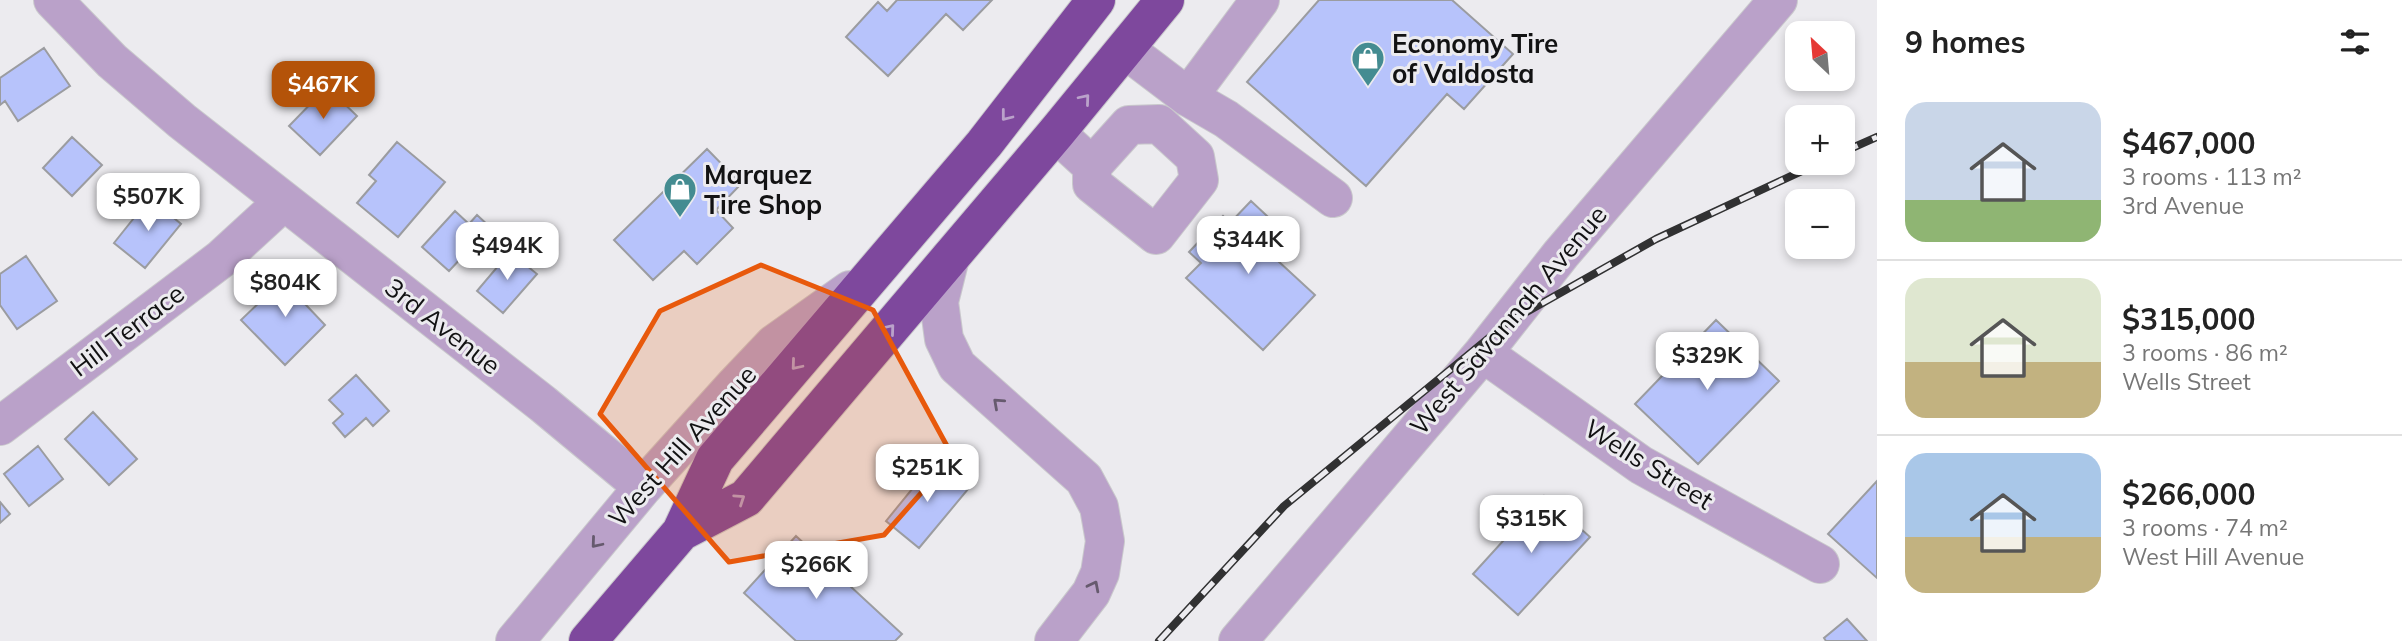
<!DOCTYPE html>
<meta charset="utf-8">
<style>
body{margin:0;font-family:Mulish,sans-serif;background:#f2f2f2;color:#222;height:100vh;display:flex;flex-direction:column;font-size:26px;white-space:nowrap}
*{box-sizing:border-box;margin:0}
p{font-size:23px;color:#767676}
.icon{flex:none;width:38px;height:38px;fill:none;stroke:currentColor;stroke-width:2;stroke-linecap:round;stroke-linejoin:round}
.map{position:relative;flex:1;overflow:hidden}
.drawer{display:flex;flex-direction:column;background:#fff;width:525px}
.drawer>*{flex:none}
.needle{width:46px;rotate:334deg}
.buttons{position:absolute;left:1785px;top:21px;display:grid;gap:14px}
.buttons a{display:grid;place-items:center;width:70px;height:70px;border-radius:14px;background:#fff;box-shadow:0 4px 10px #0003;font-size:35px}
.price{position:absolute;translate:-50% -60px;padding:0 16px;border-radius:14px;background:#fff;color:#222;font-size:23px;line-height:46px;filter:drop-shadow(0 2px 4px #0008)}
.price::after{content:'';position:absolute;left:50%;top:42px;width:21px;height:16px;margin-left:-10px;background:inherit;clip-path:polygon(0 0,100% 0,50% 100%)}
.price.selected{background:#b45309;color:#fff}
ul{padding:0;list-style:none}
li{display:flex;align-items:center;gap:21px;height:175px;padding:0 28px}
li+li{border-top:2px solid #e0e0e0}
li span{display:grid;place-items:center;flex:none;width:196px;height:140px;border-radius:21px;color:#555}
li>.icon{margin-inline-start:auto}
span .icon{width:84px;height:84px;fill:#fffc;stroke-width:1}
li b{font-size:30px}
h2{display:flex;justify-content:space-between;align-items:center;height:84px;padding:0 28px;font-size:30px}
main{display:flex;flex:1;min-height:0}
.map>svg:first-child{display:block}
</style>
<main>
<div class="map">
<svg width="1877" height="641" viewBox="0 0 1877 641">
<rect width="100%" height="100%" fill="#ecebef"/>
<path fill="#b7c3fb" stroke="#9b9ca0" stroke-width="2" d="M 897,0 L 992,0 L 963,30 L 946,14 L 888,76 L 846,37 L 878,2 L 887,11 Z
M 1319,0 L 1452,0 L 1513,54 L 1464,109 L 1447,94 L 1366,186 L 1247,82 Z
M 44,48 L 70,86 L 18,121 L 5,101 L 0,105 L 0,78 Z
M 327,87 L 357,116 L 320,155 L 289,126 Z
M 72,137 L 102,165 L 72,196 L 43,168 Z
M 397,142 L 445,182 L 398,237 L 357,203 L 376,181 L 369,175 Z
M 707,149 L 741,184 L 716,210 L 733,228 L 697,264 L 684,251 L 653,280 L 614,240 Z
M 150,198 L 181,224 L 145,268 L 114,243 Z
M 1251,201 L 1281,229 L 1264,248 L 1315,295 L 1263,350 L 1186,278 L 1201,263 L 1189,252 L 1223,216 L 1230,223 Z
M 455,211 L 469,224 L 477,215 L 490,227 L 449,271 L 422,247 Z
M 510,252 L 537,274 L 503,313 L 477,291 Z
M 26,256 L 57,301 L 17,329 L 0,305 L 0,274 Z
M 291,272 L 315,297 L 306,305 L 325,325 L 285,365 L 241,320 Z
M 1716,320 L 1779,381 L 1698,464 L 1635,404 Z
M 356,375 L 389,411 L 373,426 L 366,418 L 345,437 L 333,423 L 343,414 L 329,400 Z
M 93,412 L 137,459 L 109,485 L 65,439 Z
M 38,446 L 63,479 L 29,506 L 4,474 Z
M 935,461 L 969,488 L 919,548 L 886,521 Z
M 1877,481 L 1877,578 L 1828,534 Z
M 1544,496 L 1590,537 L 1518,615 L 1473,574 Z
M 0,502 L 10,514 L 0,523 Z
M 796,536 L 902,634 L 895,641 L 796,641 L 744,593 Z
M 1847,619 L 1867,641 L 1826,641 L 1824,638 Z"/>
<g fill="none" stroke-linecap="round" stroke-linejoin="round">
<defs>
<path id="minor" d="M 53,0 L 112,61 L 182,121 L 543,404 L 643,487
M 1126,50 L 1188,97 L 1226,119 L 1333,198
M 1188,97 L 1260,0
M 1056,133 L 1092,166 L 1129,125 L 1159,124 L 1195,157 L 1199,180 L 1156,235 L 1092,184 L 1092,166
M 950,258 L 939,302 L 944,339 L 957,366 L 1084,479 L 1099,507 L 1105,541 L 1100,573 L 1091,593 L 1054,641
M 1483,353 L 1641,465 L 1820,564
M 0,426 L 221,259 L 283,202
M 515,641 L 643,487 L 736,384 L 774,344 L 850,290
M 1238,641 L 1483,353 L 1561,254 L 1778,0"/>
<path id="highway" d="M 681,532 L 746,498 L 1056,133 L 1165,0
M 588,641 L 681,532 L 715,459 L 984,144 L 1096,0"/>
</defs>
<use href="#minor" stroke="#c9c8cc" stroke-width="40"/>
<use href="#highway" stroke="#c9c8cc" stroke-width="40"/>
<use href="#minor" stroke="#baa1c9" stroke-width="38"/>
<use href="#highway" stroke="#7e489d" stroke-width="38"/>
<defs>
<path id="rail" d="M 1843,152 L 1877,137
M 1159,641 L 1284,506 L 1507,323 L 1656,239 L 1819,163"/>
</defs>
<use href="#rail" stroke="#313132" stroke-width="8"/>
<use href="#rail" stroke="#ecebef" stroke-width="5" stroke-dasharray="16" stroke-linecap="butt"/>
</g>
<defs><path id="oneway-chevron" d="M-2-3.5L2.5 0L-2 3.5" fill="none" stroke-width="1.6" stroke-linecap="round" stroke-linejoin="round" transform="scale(1.75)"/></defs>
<g stroke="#baa2ca">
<use href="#oneway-chevron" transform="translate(1085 99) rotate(-50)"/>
<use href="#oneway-chevron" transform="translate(1006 116) rotate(128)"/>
<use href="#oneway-chevron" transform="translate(890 329) rotate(-50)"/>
<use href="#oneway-chevron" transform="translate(796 365) rotate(130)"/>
<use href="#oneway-chevron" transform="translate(740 499) rotate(-34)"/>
</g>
<g stroke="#665a6e">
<use href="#oneway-chevron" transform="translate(998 403) rotate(-138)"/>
<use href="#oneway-chevron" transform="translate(596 543) rotate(130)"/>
<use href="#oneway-chevron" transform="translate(1094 586) rotate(-63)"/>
</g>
<path fill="#e8590c" fill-opacity="0.2" stroke="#e8590c" stroke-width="5" stroke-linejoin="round" d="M 761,265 L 873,310 L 953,457 L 884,535 L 729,562 L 600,414 L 660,311 Z"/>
<defs>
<symbol id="shop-pin" viewBox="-11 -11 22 30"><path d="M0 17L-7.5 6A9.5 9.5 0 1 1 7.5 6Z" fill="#448c91" stroke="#ecebef"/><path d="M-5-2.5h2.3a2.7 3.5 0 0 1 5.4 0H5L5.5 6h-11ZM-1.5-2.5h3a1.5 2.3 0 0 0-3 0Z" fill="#fff"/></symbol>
</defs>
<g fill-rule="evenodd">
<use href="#shop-pin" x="1349" y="39" width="38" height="52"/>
<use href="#shop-pin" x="661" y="170" width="38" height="52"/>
</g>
<g text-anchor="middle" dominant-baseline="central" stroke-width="6" stroke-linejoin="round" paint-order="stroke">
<g font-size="26" font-weight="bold" fill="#121213" stroke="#ecebef" text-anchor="start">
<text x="1392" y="43">Economy Tire<tspan x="1392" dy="30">of Valdosta</tspan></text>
<text x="704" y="174">Marquez<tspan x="704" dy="30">Tire Shop</tspan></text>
</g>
<g font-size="26" fill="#121213" stroke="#ecebef">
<text transform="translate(1508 320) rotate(-50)">West Savannah Avenue</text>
<text transform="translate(443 326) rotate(38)">3rd Avenue</text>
<text transform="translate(127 330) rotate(-37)">Hill Terrace</text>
<text transform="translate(682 446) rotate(-48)">West Hill Avenue</text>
<text transform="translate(1649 464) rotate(32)">Wells Street</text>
</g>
</g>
</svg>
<div class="buttons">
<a><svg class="needle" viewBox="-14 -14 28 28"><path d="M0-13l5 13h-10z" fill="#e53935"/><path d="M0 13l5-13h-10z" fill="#767676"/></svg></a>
<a>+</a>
<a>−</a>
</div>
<b class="price selected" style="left:323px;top:121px">$467K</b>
<b class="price" style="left:148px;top:233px">$507K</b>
<b class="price" style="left:1248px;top:276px">$344K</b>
<b class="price" style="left:507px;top:282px">$494K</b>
<b class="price" style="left:285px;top:319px">$804K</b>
<b class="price" style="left:1707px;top:392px">$329K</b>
<b class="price" style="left:927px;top:504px">$251K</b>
<b class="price" style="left:1531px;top:555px">$315K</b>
<b class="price" style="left:816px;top:601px">$266K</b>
</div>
<section class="drawer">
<h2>9 homes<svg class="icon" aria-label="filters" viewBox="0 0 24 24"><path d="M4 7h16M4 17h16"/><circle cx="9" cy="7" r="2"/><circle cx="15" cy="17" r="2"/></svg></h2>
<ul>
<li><span style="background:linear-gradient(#c9d6e8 70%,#8fb573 0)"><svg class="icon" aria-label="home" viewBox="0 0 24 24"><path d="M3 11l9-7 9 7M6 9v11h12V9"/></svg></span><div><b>$467,000</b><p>3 rooms · 113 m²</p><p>3rd Avenue</p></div></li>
<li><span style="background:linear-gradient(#dfe7d0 60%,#c2b280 0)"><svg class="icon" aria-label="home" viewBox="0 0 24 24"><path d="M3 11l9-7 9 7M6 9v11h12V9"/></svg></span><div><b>$315,000</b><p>3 rooms · 86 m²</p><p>Wells Street</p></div></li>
<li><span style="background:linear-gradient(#a9c7e8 60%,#c2b280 0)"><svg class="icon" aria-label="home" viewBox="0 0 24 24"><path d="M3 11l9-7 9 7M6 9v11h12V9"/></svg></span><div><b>$266,000</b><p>3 rooms · 74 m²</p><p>West Hill Avenue</p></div></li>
</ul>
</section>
</main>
